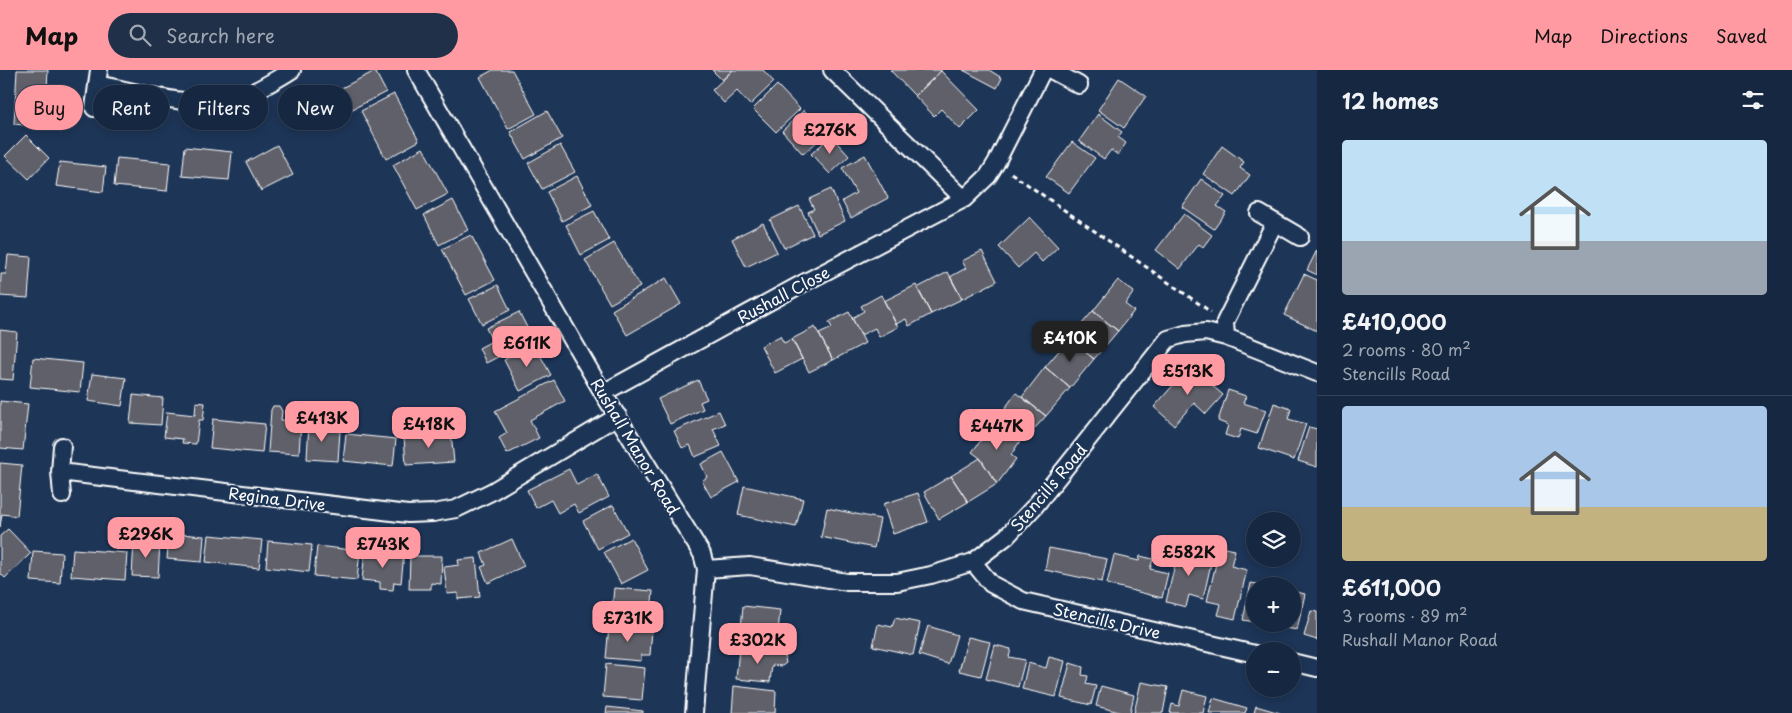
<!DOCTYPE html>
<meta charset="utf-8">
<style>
body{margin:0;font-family:"Playpen Sans",sans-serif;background:#1f3048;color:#f1f3f6;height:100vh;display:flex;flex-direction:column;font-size:19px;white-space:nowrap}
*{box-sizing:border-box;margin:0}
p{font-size:16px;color:#9ea6b1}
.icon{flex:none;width:28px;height:28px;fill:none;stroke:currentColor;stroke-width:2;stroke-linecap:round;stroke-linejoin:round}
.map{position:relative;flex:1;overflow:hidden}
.details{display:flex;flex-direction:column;background:#162841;width:475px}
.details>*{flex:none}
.hud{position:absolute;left:15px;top:15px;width:475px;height:45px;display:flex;gap:10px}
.buttons{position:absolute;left:1246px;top:442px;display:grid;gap:10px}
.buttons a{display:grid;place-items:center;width:55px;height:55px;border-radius:50%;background:#162841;box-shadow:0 2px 8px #0003,0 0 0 1px #35445a;font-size:25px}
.price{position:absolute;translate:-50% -42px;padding:0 11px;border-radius:10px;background:#ff9aa2;color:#111;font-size:16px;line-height:32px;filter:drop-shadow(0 1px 2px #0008)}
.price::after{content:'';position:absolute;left:50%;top:30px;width:15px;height:11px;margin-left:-8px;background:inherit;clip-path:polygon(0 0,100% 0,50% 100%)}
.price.active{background:#222;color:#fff}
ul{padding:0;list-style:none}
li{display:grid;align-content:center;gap:10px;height:265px;padding:0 25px}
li+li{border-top:1px solid #35445a}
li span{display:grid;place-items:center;height:155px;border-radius:5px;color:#555}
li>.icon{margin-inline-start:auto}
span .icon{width:90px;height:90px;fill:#fffc;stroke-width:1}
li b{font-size:21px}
h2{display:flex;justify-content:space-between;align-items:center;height:60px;padding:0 25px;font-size:21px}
.chip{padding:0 18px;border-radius:22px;background:#162841;box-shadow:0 2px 8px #0003,0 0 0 1px #35445a;font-size:18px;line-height:45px}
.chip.active{background:#ff9aa2;color:#111}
header{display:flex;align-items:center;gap:30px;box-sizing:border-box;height:70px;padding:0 25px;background:#ff9aa2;color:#111}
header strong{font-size:24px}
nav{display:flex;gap:28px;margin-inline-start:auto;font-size:18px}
.search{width:350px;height:45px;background:#1f3048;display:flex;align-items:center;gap:12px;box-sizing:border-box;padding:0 18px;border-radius:28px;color:#9ea6b1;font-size:19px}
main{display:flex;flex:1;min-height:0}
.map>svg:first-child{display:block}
</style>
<header>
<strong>Map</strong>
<div class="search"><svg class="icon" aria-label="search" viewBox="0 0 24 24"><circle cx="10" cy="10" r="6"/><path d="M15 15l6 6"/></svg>Search here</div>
<nav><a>Map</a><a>Directions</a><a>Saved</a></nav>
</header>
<main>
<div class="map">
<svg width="1317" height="643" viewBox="0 0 1317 643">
<rect width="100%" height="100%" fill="#1d3557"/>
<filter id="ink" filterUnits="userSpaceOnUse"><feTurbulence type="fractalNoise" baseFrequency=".02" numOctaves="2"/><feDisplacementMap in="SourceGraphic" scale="10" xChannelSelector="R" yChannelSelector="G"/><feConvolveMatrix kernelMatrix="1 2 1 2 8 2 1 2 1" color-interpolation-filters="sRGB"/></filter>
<g filter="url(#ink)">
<path fill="#61616b" stroke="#fff" d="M 17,0 L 48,0 L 45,57 L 14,54 Z
M 493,0 L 512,0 L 536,44 L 508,59 L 480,7 Z
M 712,0 L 733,0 L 722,10 Z
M 733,0 L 763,0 L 774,12 L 750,35 L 737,21 L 724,33 L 712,20 Z
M 890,0 L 941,0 L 941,1 L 915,26 Z
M 963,0 L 989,0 L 1002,8 L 997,18 Z
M 375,1 L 386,22 L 327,52 L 316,31 Z
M 941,1 L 979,40 L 960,59 L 941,39 L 934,46 L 915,26 Z
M 1119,8 L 1146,26 L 1124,58 L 1098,40 Z
M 777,15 L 800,39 L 776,62 L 753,39 Z
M 394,24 L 419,71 L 386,89 L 361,41 Z
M 804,40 L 826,64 L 803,84 L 782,61 Z
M 547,41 L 562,68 L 525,89 L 510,62 Z
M 1098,44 L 1122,62 L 1118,67 L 1126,73 L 1118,85 L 1111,80 L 1104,89 L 1079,71 Z
M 26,65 L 49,88 L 29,109 L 5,86 Z
M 831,66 L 849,86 L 830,104 L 811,84 Z
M 1072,72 L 1095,88 L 1069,123 L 1046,107 Z
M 277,75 L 293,105 L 261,121 L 246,92 Z
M 560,75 L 575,102 L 542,119 L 528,93 Z
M 1222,76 L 1244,92 L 1240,98 L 1250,105 L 1235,126 L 1203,104 Z
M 185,77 L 232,82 L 229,110 L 182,106 Z
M 423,78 L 448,124 L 417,140 L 393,95 Z
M 865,85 L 888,128 L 851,148 L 842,131 L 856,123 L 842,98 Z
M 117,88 L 170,93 L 167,121 L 114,116 Z
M 60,92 L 106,97 L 103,122 L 56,116 Z
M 577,106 L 592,135 L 562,151 L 547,122 Z
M 1201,109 L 1225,126 L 1217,136 L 1226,142 L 1214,159 L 1182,137 Z
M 831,119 L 845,151 L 818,164 L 808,142 L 814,139 L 809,129 Z
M 453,130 L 468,160 L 439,175 L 424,145 Z
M 799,136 L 813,164 L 784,178 L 770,150 Z
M 594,141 L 609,170 L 581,185 L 566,155 Z
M 1184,144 L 1212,165 L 1203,177 L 1199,174 L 1180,199 L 1156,180 Z
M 1030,147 L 1058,177 L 1042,192 L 1034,183 L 1018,198 L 999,177 Z
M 763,153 L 777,182 L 746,197 L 732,169 Z
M 471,165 L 495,210 L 466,225 L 442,179 Z
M 614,173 L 640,217 L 610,234 L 585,190 Z
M 1317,180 L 1317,205 L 1307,200 Z
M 982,181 L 997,211 L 962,229 L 950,207 L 966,198 L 962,191 Z
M 8,185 L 31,187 L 28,228 L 0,226 L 1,204 L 6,204 Z
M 948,202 L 962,229 L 931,244 L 917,218 Z
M 1304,204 L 1317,210 L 1317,261 L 1284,245 Z
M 666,208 L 681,234 L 627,265 L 612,240 Z
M 1118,210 L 1134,222 L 1125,234 L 1134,241 L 1118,261 L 1093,241 Z
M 498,215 L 510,240 L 482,254 L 469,229 Z
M 916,215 L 931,244 L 909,256 L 906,249 L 896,254 L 884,231 Z
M 881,225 L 898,257 L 879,267 L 875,258 L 861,265 L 852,248 L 864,241 L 861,236 Z
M 1093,241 L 1118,261 L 1094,289 L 1069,269 Z
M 519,242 L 533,269 L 486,293 L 479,278 L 492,271 L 486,258 Z
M 849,242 L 865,273 L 833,290 L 819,264 L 832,258 L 829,252 Z
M 815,257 L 833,290 L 809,302 L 792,269 Z
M 0,260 L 17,262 L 13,310 L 0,309 Z
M 780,266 L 784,273 L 792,269 L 802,289 L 775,303 L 761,276 Z
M 1069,269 L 1094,289 L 1070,318 L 1045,297 Z
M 534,274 L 551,305 L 520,321 L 504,290 Z
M 33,288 L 83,293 L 80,322 L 30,317 Z
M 1190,296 L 1223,325 L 1206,344 L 1194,333 L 1174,355 L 1154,337 Z
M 1045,297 L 1070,318 L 1046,346 L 1022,327 Z
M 92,304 L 126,308 L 122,336 L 88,331 Z
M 554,310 L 565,331 L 530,350 L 539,368 L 507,384 L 499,368 L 507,363 L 495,341 Z
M 698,310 L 707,329 L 700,332 L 703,339 L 670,354 L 658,329 Z
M 1228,320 L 1246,326 L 1243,333 L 1266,340 L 1257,364 L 1241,359 L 1238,369 L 1225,365 L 1228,355 L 1218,351 Z
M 1016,323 L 1046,346 L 1035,358 L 1024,350 L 1013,365 L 995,352 Z
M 133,325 L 163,328 L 161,355 L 130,353 Z
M 0,331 L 28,334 L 23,380 L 0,378 Z
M 196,332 L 205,333 L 203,350 L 199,350 L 196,374 L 182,373 L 183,369 L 164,367 L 167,342 L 195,345 Z
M 1274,333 L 1291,339 L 1288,349 L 1306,354 L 1294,390 L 1259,378 Z
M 273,336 L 279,336 L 282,341 L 281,350 L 301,351 L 299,384 L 268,382 L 271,340 Z
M 719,341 L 725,354 L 713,359 L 721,376 L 695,387 L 690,375 L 682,378 L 674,361 Z
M 213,349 L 265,354 L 262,383 L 210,378 Z
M 312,349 L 318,349 L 321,352 L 321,360 L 340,361 L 338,391 L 307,389 L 309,352 Z
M 995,352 L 1020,371 L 1011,385 L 1016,389 L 997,414 L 980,388 L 972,382 Z
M 1309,357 L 1317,359 L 1317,397 L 1298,391 Z
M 451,363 L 454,392 L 406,395 L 404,367 Z
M 346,364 L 396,369 L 393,396 L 343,391 Z
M 723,382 L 739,412 L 711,427 L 702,411 L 707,407 L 701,394 Z
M 980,388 L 997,414 L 968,432 L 951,406 Z
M 0,393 L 22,395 L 17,446 L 2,444 L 0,457 Z
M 569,399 L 577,415 L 597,404 L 609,427 L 579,443 L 574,434 L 558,443 L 551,430 L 536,438 L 527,420 Z
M 951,406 L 968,432 L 939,449 L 924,422 Z
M 744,416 L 803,429 L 796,457 L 738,445 Z
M 918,423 L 928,452 L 893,464 L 883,434 Z
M 613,435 L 628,463 L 598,479 L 583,451 Z
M 827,438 L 880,449 L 874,478 L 821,467 Z
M 8,459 L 31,483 L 5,508 L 0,503 L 0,466 Z
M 169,463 L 204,466 L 202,492 L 167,489 Z
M 209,465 L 262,470 L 259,498 L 206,492 Z
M 631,468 L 648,500 L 621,514 L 604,482 Z
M 512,469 L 524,496 L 488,513 L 481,497 L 486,495 L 481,483 Z
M 134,471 L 160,472 L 158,507 L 132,506 Z
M 268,471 L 312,475 L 309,502 L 266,497 Z
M 317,476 L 360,481 L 357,510 L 314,506 Z
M 1220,477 L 1235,480 L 1231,496 L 1247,500 L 1235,549 L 1218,545 L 1221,534 L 1207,531 Z
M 1049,478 L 1107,489 L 1102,512 L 1045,500 Z
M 1179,478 L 1213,485 L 1203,529 L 1189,525 L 1186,537 L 1166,532 Z
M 73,479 L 127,483 L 125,510 L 71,506 Z
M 33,481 L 62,483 L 60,513 L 31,511 Z
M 365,481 L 404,484 L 401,513 L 394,512 L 393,520 L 380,519 L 380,512 L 362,510 Z
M 1114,485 L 1139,491 L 1140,486 L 1153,489 L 1150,499 L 1168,503 L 1162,528 L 1107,514 Z
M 410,486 L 442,486 L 441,514 L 431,513 L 431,519 L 409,519 Z
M 476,488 L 480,527 L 458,529 L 458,523 L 447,524 L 444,497 L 459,495 L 458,490 Z
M 1251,513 L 1269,516 L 1255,516 L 1255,552 L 1243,550 Z
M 614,518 L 653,521 L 650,553 L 611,549 Z
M 1292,521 L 1305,524 L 1297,560 L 1264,554 L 1292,554 Z
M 743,536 L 780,540 L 777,574 L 740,570 Z
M 1311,541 L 1317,542 L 1317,570 L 1304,566 Z
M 895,548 L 920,553 L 913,585 L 873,576 L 878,554 L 892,557 Z
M 609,556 L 652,560 L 650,585 L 641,585 L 641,591 L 606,588 Z
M 928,556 L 957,565 L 948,594 L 919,585 Z
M 968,567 L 990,572 L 981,606 L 959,601 Z
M 995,575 L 1011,579 L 1009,587 L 1025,590 L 1018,617 L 986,609 Z
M 739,579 L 784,583 L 786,593 L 782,596 L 772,595 L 770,612 L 736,609 Z
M 1049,587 L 1065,591 L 1056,627 L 1022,619 L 1028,593 L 1046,598 Z
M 1070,593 L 1083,597 L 1082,605 L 1088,606 L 1086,614 L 1096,616 L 1091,635 L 1061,628 Z
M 606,594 L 645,598 L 642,630 L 603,627 Z
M 1141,612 L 1168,617 L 1163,643 L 1134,643 Z
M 734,616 L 776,621 L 775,643 L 732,643 Z
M 1101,616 L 1134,625 L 1130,643 L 1123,643 L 1096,636 Z
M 1183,620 L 1207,626 L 1203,643 L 1170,643 L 1172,634 L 1179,636 Z
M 1213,628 L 1247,638 L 1245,643 L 1209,643 Z
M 1256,636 L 1280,643 L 1254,643 Z
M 607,637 L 643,641 L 643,643 L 606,643 Z"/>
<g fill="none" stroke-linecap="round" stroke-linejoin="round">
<defs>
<path id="minor" d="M 416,0 L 603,323 L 702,484 L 706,499 L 694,643
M 832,0 L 964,129
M 1051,0 L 1079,15
M 97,14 C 139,22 204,43 245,26 C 261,19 277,9 292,0
M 94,38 L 99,0
M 1259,143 L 1300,167
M 1226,267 L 1225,252 L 1275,152
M 603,323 L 796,217 L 964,129 L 988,106 L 996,93 L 1043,0
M 62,376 L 60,402 L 62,425
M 60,402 L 408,444 L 433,443 L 456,439 L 491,422 L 618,346
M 973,492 L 991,514 L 1023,531 L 1255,584
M 706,499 L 750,496 L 847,512 L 897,512 L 931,505 L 973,492 L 1007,466 L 1035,436 L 1168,269 L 1185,264 L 1206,262 L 1226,267 L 1317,303
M 1292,592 L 1317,598"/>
</defs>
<use href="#minor" stroke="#fff" stroke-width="20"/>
<path stroke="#fff" stroke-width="3" stroke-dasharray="5 4" stroke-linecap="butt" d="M 1011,103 L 1211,242"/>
<use href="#minor" stroke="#1d3557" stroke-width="16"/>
</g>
</g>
<g text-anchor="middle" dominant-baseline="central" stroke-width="4.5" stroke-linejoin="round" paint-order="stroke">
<g font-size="16" fill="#fff" stroke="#1d3557">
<text transform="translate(783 224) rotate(-28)">Rushall Close</text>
<text transform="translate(636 376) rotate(59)">Rushall Manor Road</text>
<text transform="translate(1048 417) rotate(-50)">Stencills Road</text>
<text transform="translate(277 428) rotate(7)">Regina Drive</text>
<text transform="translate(1107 550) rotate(13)">Stencills Drive</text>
</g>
</g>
</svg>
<div class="buttons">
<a><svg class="icon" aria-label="layers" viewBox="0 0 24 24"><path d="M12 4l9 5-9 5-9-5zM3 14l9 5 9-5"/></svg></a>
<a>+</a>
<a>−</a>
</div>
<b class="price" style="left:830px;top:85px">£276K</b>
<b class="price active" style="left:1070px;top:293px">£410K</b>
<b class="price" style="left:527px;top:298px">£611K</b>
<b class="price" style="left:1188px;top:326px">£513K</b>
<b class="price" style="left:322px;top:373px">£413K</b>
<b class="price" style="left:429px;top:379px">£418K</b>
<b class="price" style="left:997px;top:381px">£447K</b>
<b class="price" style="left:146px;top:489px">£296K</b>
<b class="price" style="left:383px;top:499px">£743K</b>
<b class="price" style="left:1189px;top:507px">£582K</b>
<b class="price" style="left:628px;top:573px">£731K</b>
<b class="price" style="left:758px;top:595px">£302K</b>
<div class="hud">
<a class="chip active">Buy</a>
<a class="chip">Rent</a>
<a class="chip">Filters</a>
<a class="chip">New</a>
</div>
</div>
<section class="details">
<h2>12 homes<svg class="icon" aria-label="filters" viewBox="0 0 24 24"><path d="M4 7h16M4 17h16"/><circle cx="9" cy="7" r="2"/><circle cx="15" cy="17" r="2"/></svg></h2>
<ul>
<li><span style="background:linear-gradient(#bfe0f5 65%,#9aa5b1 0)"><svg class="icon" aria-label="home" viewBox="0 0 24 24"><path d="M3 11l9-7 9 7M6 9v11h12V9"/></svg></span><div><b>£410,000</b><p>2 rooms · 80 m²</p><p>Stencills Road</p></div></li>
<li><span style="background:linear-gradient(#a9c7e8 65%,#c2b280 0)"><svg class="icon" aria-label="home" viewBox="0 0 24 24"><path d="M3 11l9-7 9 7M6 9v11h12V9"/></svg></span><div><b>£611,000</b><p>3 rooms · 89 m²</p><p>Rushall Manor Road</p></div></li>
</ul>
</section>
</main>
